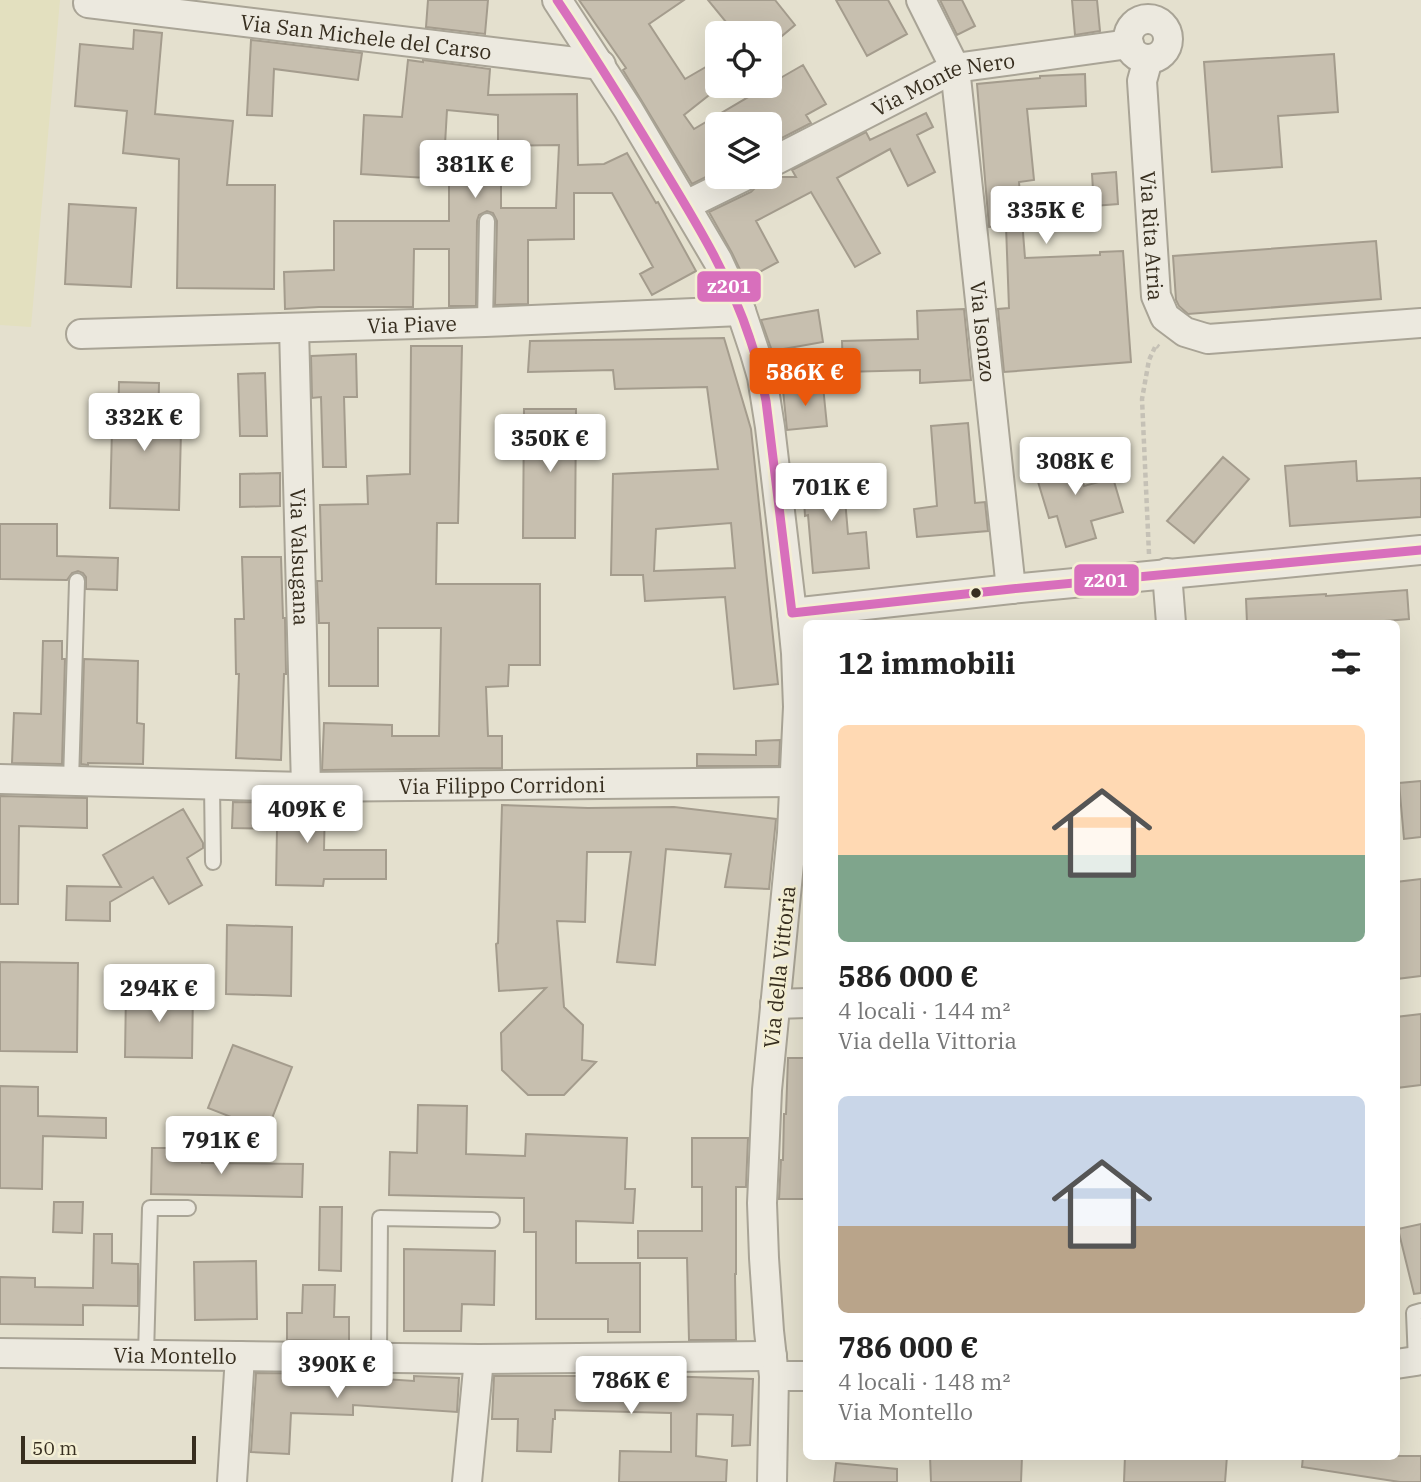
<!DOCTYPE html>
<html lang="it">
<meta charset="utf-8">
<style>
body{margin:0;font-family:"IBM Plex Serif",serif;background:#f2f2f2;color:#222;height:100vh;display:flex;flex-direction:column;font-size:26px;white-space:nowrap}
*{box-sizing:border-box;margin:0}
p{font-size:23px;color:#767676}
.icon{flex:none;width:38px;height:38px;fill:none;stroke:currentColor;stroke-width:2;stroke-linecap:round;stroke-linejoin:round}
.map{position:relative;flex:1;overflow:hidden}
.side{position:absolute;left:803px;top:620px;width:597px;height:840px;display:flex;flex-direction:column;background:#fff;border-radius:10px;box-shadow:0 7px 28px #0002}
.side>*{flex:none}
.fabs{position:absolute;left:705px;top:21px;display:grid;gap:14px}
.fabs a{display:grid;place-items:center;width:77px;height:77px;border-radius:10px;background:#fff;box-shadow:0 7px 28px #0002;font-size:35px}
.scale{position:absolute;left:21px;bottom:18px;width:175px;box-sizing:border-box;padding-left:7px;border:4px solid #372e1f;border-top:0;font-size:19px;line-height:24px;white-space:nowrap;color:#372e1f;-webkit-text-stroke:5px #f4efd4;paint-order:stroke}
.price{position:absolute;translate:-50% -60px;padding:0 16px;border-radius:7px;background:#fff;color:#222;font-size:23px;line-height:46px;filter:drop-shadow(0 2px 4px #0008)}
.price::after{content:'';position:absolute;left:50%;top:42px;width:21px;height:16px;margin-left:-10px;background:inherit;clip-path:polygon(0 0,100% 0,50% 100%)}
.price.on{background:#ea580c;color:#fff}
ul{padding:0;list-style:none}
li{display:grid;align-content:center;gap:14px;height:371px;padding:0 35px}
li span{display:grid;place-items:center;height:217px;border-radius:10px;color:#555}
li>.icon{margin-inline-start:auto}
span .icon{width:126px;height:126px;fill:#fffc;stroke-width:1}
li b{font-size:30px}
h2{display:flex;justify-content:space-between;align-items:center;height:84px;padding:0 35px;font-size:30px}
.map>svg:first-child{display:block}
</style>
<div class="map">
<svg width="1421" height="1482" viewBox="0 0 1421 1482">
<rect width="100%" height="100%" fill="#e4e0ce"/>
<path fill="#e3e0bf" d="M 0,0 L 60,0 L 31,327 L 0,325 Z"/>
<path fill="#c7bfaf" stroke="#a49c8d" stroke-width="2" fill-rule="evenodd" d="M 428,0 L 488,0 L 485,34 L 426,27 Z
M 579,0 L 684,0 L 649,24 L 685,79 L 718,60 L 718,88 L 684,115 L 694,129 L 767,86 L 770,86 L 770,84 L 803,65 L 826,104 L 806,115 L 811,123 L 776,141 L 770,132 L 770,124 L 718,124 L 718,171 L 692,184 L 623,70 L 626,68 Z
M 708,0 L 775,0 L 795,25 L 770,46 L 770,33 L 735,33 Z
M 836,0 L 888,0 L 907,34 L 867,56 Z
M 940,0 L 962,0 L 975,26 L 957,35 Z
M 1072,0 L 1097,0 L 1100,31 L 1075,35 Z
M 134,30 L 162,33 L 155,114 L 233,121 L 227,185 L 275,185 L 274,289 L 177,288 L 179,159 L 123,153 L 127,111 L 75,106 L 80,44 L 133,49 Z
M 251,40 L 362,53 L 358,80 L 274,69 L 272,116 L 247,115 Z
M 1334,54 L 1338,112 L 1278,116 L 1282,167 L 1212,172 L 1204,62 Z
M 408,60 L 423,62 L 423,60 L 490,69 L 488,95 L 577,94 L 578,165 L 604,164 L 627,153 L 656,203 L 658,202 L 696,271 L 652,295 L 640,274 L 653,267 L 612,193 L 574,193 L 574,239 L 528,240 L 528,304 L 495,305 L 497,221 L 493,213 L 487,211 L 479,215 L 477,221 L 476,306 L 449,306 L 449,249 L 414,249 L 413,307 L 319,307 L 285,309 L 284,272 L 334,270 L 334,221 L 449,221 L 449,172 L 501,172 L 501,208 L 556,208 L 559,145 L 498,146 L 498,115 L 447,110 L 443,179 L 361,174 L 364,115 L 402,117 Z
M 1085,74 L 1086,106 L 1027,109 L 1034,180 L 1019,182 L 1025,258 L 1100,255 L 1100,252 L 1123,251 L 1131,362 L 1004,372 L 998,309 L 1009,308 L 1006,226 L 989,227 L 977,84 L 1040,78 L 1040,76 Z
M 926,113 L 933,127 L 917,135 L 935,172 L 908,186 L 890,149 L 837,178 L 880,253 L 855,267 L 811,192 L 756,221 L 778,262 L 745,280 L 732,253 L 709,212 L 751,192 L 757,186 L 759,177 L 770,180 L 780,177 L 796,177 L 792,170 L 866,132 L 870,140 Z
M 1116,172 L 1118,204 L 1094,206 L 1092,174 Z
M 69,204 L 136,208 L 131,287 L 65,284 Z
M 1376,241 L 1381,299 L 1188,314 L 1179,306 L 1176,300 L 1173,256 Z
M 964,309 L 971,380 L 920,383 L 920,370 L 843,372 L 842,341 L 918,339 L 917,311 Z
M 818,310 L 823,342 L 772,351 L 761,320 Z
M 724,338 L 751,429 L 778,684 L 734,689 L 725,597 L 645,601 L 643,575 L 611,575 L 613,474 L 718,469 L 707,387 L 615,389 L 613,370 L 528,372 L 530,341 ZM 731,523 L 735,568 L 654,571 L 656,529 Z
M 411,346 L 462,346 L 458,523 L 437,523 L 436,584 L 540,584 L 540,665 L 509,665 L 508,686 L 486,687 L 488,736 L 502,736 L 502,768 L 322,770 L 324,723 L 392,725 L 392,736 L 439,736 L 441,628 L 378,628 L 378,686 L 329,686 L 329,623 L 319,623 L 317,581 L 322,581 L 320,505 L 368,504 L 367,476 L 410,474 Z
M 356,354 L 357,397 L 344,397 L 346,467 L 323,467 L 321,397 L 312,398 L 311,356 Z
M 265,373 L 267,436 L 240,436 L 238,374 Z
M 119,382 L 159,383 L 158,430 L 181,431 L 179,510 L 110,508 L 112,429 L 118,429 Z
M 823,386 L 827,426 L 787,430 L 783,390 Z
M 524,409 L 576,409 L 575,538 L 523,538 Z
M 968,423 L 975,503 L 985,502 L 988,531 L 917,537 L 914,509 L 937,506 L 931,426 Z
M 1074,450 L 1084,486 L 1113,478 L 1123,512 L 1091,521 L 1096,538 L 1066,547 L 1057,516 L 1049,518 L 1032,462 Z
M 1223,457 L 1249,479 L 1194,543 L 1167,521 Z
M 1356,461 L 1357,481 L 1421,478 L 1421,517 L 1290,526 L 1285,466 Z
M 842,465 L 848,534 L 866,532 L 869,568 L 813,573 L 808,515 L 805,516 L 802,469 Z
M 280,473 L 280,506 L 240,507 L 240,474 Z
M 0,524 L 57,524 L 57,556 L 118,558 L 117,590 L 86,589 L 86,577 L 83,573 L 78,571 L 72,573 L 67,580 L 0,579 Z
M 242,557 L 281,557 L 283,618 L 285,618 L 286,674 L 284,674 L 281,760 L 236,758 L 239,674 L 236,674 L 235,619 L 244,619 Z
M 1407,590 L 1409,619 L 1360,623 L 1247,623 L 1246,599 L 1326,594 L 1326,596 Z
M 43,641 L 62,641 L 62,659 L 65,659 L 62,764 L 12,763 L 14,713 L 41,714 Z
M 84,659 L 138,661 L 137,723 L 144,724 L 143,764 L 88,763 L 88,765 L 81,764 Z
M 780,740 L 779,766 L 697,766 L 697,754 L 756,755 L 756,741 Z
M 1421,781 L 1421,837 L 1404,839 L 1399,783 Z
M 0,796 L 87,798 L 87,828 L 19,826 L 18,904 L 0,904 Z
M 233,802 L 325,803 L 324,850 L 386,850 L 386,879 L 324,879 L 323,886 L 276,885 L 277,829 L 232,828 Z
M 502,805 L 588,808 L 674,807 L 776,819 L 769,889 L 725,887 L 731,854 L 666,849 L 655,965 L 617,962 L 631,852 L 587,852 L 585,922 L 557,921 L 564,1007 L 583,1025 L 582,1060 L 596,1062 L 564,1095 L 528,1095 L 502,1070 L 501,1033 L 546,988 L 499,991 L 496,944 L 498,943 Z
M 183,809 L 203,843 L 203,848 L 187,858 L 202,885 L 169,904 L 153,877 L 110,902 L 110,921 L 66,920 L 67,886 L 121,887 L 103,855 Z
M 1421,879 L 1421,976 L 1396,979 L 1396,882 Z
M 227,925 L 292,927 L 291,996 L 226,994 Z
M 0,962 L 78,963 L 77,1052 L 0,1051 Z
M 126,990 L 193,991 L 192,1058 L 125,1057 Z
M 1421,1014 L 1421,1085 L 1396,1088 L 1396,1017 Z
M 233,1045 L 292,1067 L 267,1131 L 208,1108 Z
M 788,1058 L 807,1058 L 807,1199 L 779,1199 L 781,1160 L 783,1160 L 784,1114 L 786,1114 Z
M 0,1086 L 38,1087 L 38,1116 L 106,1118 L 106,1138 L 43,1136 L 42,1189 L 0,1188 Z
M 418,1105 L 467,1106 L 466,1154 L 525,1156 L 526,1134 L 627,1138 L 625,1189 L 635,1189 L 633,1223 L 576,1221 L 576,1263 L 640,1263 L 640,1332 L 608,1332 L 608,1319 L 536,1319 L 536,1232 L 524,1232 L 524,1198 L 389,1195 L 390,1152 L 417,1153 Z
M 198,1132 L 202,1163 L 303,1164 L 302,1197 L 151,1194 L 152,1148 L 191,1148 L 191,1151 Z
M 692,1138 L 748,1138 L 746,1187 L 736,1187 L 736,1274 L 735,1274 L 736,1340 L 689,1340 L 687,1258 L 638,1258 L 638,1231 L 702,1231 L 702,1187 L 692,1187 Z
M 54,1202 L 83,1202 L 82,1233 L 53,1232 Z
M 320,1207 L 342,1207 L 341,1271 L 319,1270 Z
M 1421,1224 L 1421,1293 L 1414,1294 L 1398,1229 Z
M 94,1234 L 112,1234 L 112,1263 L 138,1264 L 138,1306 L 83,1305 L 83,1325 L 0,1324 L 0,1277 L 35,1278 L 35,1287 L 93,1288 Z
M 404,1249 L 495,1251 L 494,1305 L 462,1304 L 461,1331 L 404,1331 Z
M 256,1261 L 257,1319 L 195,1320 L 194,1262 Z
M 303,1285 L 335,1285 L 334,1317 L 349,1317 L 349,1341 L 287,1340 L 287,1313 L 302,1313 Z
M 256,1373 L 354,1374 L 354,1377 L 414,1381 L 414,1376 L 459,1378 L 457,1412 L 353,1405 L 353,1415 L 291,1413 L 289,1454 L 251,1452 Z
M 599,1374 L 753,1379 L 750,1445 L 732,1446 L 733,1415 L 697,1414 L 696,1456 L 727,1460 L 726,1482 L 619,1482 L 620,1451 L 671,1452 L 671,1413 L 555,1410 L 555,1419 L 553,1419 L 551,1452 L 517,1451 L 518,1419 L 492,1419 L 494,1376 L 586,1376 L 586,1375 Z
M 930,1456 L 1022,1456 L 1021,1482 L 931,1482 Z
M 1125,1456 L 1227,1456 L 1225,1482 L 1124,1482 Z
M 1303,1456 L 1421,1456 L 1421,1482 L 1400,1482 L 1302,1467 Z
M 836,1463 L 897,1469 L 897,1482 L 834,1482 Z"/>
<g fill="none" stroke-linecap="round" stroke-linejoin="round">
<defs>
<path id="lane" d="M 485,322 L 487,221
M 71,781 L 77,581
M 212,785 L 213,862
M 146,1355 L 150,1208 L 188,1208
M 379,1357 L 380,1218 L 492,1220
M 1420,1360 L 1416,1361 L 1414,1313 L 1421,1311"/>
<g id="street">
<path d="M 557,0 L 628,109 L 718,261 L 741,311 L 755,353 L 762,377 L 770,427 L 792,613 L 796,653 L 798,707 L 792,833 L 767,1090 L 762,1203 L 764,1258 L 769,1331 L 774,1376 L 772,1482"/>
<path id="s1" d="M 921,0 L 955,68 L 1011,589"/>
<path id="s2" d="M 88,3 L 601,65"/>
<circle cx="1148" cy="39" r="20"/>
<path id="s3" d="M 1148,59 L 1142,81 L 1156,296 L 1165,317 L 1185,332 L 1208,339 L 1421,323"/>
<path id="s4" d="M 770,163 L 955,68 L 1129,44"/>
<path d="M 686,205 L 743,177"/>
<path id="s5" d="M 294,328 L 306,787"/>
<path id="s6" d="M 81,334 L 485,322 L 741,311"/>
<path d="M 1167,573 L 1171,623"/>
<path d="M 792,613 L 1011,589 L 1421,550"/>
<path id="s7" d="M 0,779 L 306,787 L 795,782"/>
<path d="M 775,1004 L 807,1003"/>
<path id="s8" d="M 0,1353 L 479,1359 L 772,1356"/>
<path d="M 1396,1364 L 1416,1361"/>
<path d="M 774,1376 L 807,1376"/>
<path d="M 232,1482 L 240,1356"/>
<path d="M 467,1482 L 479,1359"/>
</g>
</defs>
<use href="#lane" stroke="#a9a496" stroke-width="18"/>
<use href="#street" stroke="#a9a496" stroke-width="32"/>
<path stroke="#c5c1b6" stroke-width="4.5" stroke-dasharray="5 3.5" stroke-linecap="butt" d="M 1149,554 L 1142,399 L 1149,360 L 1156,345 L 1159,347"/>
<use href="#lane" stroke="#ece9df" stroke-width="14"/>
<use href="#street" stroke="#ece9df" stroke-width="28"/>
<defs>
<path id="bus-1" d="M 557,0 C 592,52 625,105 657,158 C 692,216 729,274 750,339 C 757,359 762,380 766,401 L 792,613
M 792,613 L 1011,589 L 1421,550"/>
</defs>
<use href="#bus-1" stroke="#f4efd4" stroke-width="14"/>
<use href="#bus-1" stroke="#d86fbc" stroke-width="9"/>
</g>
<circle fill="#372e1f" stroke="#f4efd4" stroke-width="2.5" cx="976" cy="593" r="6"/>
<g text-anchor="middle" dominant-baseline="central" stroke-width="5" stroke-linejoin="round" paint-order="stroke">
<g font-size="21" fill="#372e1f" stroke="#f4efd4">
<text stroke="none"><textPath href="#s2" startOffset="280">Via San Michele del Carso</textPath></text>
<text stroke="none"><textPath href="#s4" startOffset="192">Via Monte Nero</textPath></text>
<text stroke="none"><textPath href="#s3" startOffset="178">Via Rita Atria</textPath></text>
<text stroke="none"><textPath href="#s6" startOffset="331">Via Piave</textPath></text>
<text stroke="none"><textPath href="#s1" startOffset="341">Via Isonzo</textPath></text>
<text stroke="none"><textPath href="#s5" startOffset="229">Via Valsugana</textPath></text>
<text stroke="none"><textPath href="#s7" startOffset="502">Via Filippo Corridoni</textPath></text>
<text transform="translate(779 967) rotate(-84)">Via della Vittoria</text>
<text stroke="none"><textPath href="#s8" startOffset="175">Via Montello</textPath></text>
</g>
</g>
<g stroke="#f4efd4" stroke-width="2.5">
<rect x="696" y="270" width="66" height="33" rx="7" fill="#d86fbc"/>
<rect x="1073" y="563" width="67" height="34" rx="7" fill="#d86fbc"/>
</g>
<g font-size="19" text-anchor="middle" font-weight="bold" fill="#fff">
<text x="729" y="293">z201</text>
<text x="1106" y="587">z201</text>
</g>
</svg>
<div class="fabs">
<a><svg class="icon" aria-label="locate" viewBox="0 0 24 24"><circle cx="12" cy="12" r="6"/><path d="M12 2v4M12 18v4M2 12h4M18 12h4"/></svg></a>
<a><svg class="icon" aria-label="layers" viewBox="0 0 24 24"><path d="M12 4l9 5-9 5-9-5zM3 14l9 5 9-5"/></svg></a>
</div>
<div class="scale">50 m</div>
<b class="price" style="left:475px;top:200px">381K €</b>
<b class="price" style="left:1046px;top:246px">335K €</b>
<b class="price on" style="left:805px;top:408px">586K €</b>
<b class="price" style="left:144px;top:453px">332K €</b>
<b class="price" style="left:550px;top:474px">350K €</b>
<b class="price" style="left:1075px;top:497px">308K €</b>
<b class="price" style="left:831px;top:523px">701K €</b>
<b class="price" style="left:307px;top:845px">409K €</b>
<b class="price" style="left:159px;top:1024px">294K €</b>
<b class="price" style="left:221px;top:1176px">791K €</b>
<b class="price" style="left:337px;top:1400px">390K €</b>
<b class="price" style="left:631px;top:1416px">786K €</b>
<section class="side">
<h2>12 immobili<svg class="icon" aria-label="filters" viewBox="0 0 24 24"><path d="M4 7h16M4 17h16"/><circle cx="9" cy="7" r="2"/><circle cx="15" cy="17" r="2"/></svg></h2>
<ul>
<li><span style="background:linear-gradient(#ffd9b3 60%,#7fa58c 0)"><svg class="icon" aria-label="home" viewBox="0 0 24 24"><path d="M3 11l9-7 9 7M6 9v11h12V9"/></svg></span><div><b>586 000 €</b><p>4 locali · 144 m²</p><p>Via della Vittoria</p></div></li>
<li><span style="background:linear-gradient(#c9d6e8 60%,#b9a48a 0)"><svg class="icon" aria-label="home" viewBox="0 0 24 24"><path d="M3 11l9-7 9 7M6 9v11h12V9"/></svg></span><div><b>786 000 €</b><p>4 locali · 148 m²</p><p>Via Montello</p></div></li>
</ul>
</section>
</div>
